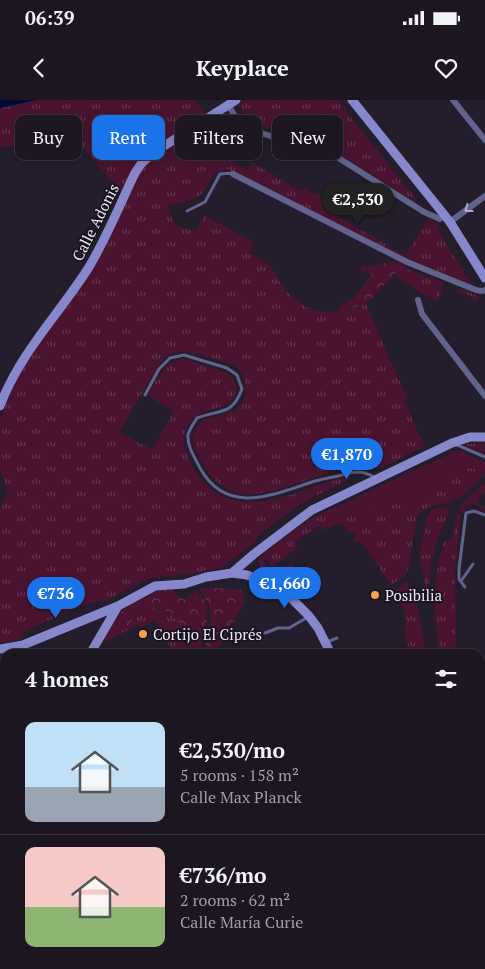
<!DOCTYPE html>
<meta charset="utf-8">
<style>
body{margin:0;font-family:"PT Serif",serif;background:#28232d;color:#f1f3f6;height:100vh;display:flex;flex-direction:column;font-size:19px;white-space:nowrap}
*{box-sizing:border-box;margin:0}
p{font-size:16px;color:#a09fa5}
.icon{flex:none;width:28px;height:28px;fill:none;stroke:currentColor;stroke-width:2;stroke-linecap:round;stroke-linejoin:round}
.map{position:relative;flex:1;overflow:hidden}
.details{position:absolute;left:0px;top:549px;width:485px;height:321px;display:flex;flex-direction:column;background:#1b1620;border-radius:15px 15px 0 0;box-shadow:0 2px 12px #0003,0 0 0 1px #39353e}
.details>*{flex:none}
.banner{position:absolute;left:15px;top:15px;width:455px;height:45px;display:flex;gap:10px}
.price{position:absolute;translate:-50% -42px;padding:0 11px;border-radius:18px;background:#1a73e8;color:#fff;font-size:16px;line-height:32px;filter:drop-shadow(0 1px 2px #0008)}
.price::after{content:'';position:absolute;left:50%;top:30px;width:15px;height:11px;margin-left:-8px;background:inherit;clip-path:polygon(0 0,100% 0,50% 100%)}
.price.active{background:#222;color:#fff}
ul{padding:0;list-style:none}
li{display:flex;align-items:center;gap:15px;height:125px;padding:0 25px}
li+li{border-top:1px solid #39353e}
li span{display:grid;place-items:center;flex:none;width:140px;height:100px;border-radius:10px;color:#555}
li>.icon{margin-inline-start:auto}
span .icon{width:60px;height:60px;fill:#fffc;stroke-width:1}
li b{font-size:21px}
h2{display:flex;justify-content:space-between;align-items:center;height:60px;padding:0 25px;font-size:21px}
.pill{padding:0 18px;border-radius:10px;background:#1b1620;box-shadow:0 2px 12px #0003,0 0 0 1px #39353e;font-size:18px;line-height:45px}
.pill.active{background:#1a73e8;color:#fff}
.status{display:flex;justify-content:space-between;align-items:center;height:35px;padding:0 25px;background:#1b1620;direction:ltr}
.status svg{height:14px;fill:currentColor}
header{display:flex;justify-content:space-between;align-items:center;height:65px;padding:0 25px;background:#1b1620;font-size:22px;font-weight:800}
.map>svg:first-child{display:block}
</style>
<div class="status"><b>06:39</b><svg viewBox="0 0 49 12"><path d="M0 12V9h3v3zM5 12V6h3v6zM10 12V3h3v9zM15 12V0h3v12zM26 1h20v11H26zM47 4h2v5h-2z"/></svg></div>
<header><svg class="icon" aria-label="back" viewBox="0 0 24 24"><path d="M15 5l-7 7 7 7"/></svg>Keyplace<svg class="icon" aria-label="heart" viewBox="0 0 24 24"><path d="M12 20l-8-8c-3-5 5-10 8-4 3-6 11-1 8 4z"/></svg></header>
<div class="map">
<svg width="485" height="869" viewBox="0 0 485 869">
<defs>
<pattern id="grass-tufts" width="24" height="20" patternUnits="userSpaceOnUse" patternTransform="scale(1.25)"><rect width="24" height="20" fill="#4a1430"/><path d="M3 7l-1-3M5 7V3M7 7l1-3M15 17l-1-3M17 17v-4M19 17l1-3" fill="none" stroke="#64364e"/></pattern>
<pattern id="forest-crowns" width="20" height="18" patternUnits="userSpaceOnUse" patternTransform="scale(1.25)"><rect width="20" height="18" fill="#4a1430"/><path d="M2 6a3 3 0 1 1 6 0M12 15a3 3 0 1 1 6 0" fill="none" stroke="#64364e"/></pattern>
</defs>
<rect width="100%" height="100%" fill="#241d2b"/>
<path fill="url(#grass-tufts)" d="M 37,0 L 194,0 L 205,13 L 142,57 L 121,92 L 75,39 L 0,47 L 0,8 Z
M 245,0 L 337,0 L 417,100 L 414,101 L 313,38 C 286,29 263,35 241,11 L 241,2 Z
M 222,13 L 224,14 L 206,59 L 233,61 L 247,70 L 252,62 L 300,91 L 302,88 L 320,96 L 327,101 L 322,108 L 379,140 L 405,156 L 428,119 L 440,124 L 438,130 L 472,185 L 411,161 L 409,157 L 405,156 L 404,158 L 228,69 L 214,73 C 200,102 197,98 168,106 C 172,125 178,129 197,130 L 204,116 L 206,116 L 253,142 L 249,152 C 255,156 265,161 271,167 C 276,172 278,181 283,187 C 310,219 330,215 366,204 L 407,298 L 404,300 L 426,350 L 419,348 C 407,354 392,364 379,368 C 372,370 363,366 356,366 C 350,366 343,368 338,370 C 292,382 234,420 203,364 C 197,354 190,343 194,332 C 202,307 247,325 245,286 C 245,280 241,271 236,266 C 230,262 185,250 178,252 C 171,253 167,256 161,261 L 119,332 L 152,350 L 174,311 L 148,296 C 154,285 161,268 173,262 C 184,256 195,262 206,266 C 227,272 246,279 230,303 C 213,311 194,310 186,329 C 184,335 183,342 185,348 C 201,397 234,411 283,397 C 307,391 328,379 353,377 L 300,404 L 258,435 L 255,442 L 221,468 L 191,474 L 180,473 L 174,477 C 149,471 131,490 109,499 C 103,501 97,501 91,503 C 67,512 45,522 22,532 L 24,537 L 22,539 L 0,543 L 0,409 L 1,409 L 8,392 L 0,368 L 0,321 L 8,300 L 17,279 L 38,245 L 83,182 L 142,67 L 156,55 Z
M 393,161 L 397,163 L 399,162 L 404,165 L 407,169 L 443,182 L 438,202 L 400,180 L 391,166 Z
M 459,188 L 480,197 L 475,202 L 469,195 L 458,192 Z
M 484,343 L 485,354 L 466,346 L 467,344 Z
M 462,367 L 485,370 L 485,374 C 476,383 466,394 455,400 C 439,408 432,400 417,416 L 408,471 L 404,477 L 391,485 L 360,440 L 356,443 L 354,439 L 356,437 L 352,431 L 349,433 C 340,420 338,423 325,430 L 319,426 L 295,441 L 294,445 L 298,449 L 294,452 L 293,451 L 272,467 L 266,459 L 263,461 L 267,467 L 265,469 L 260,468 C 256,462 259,458 263,454 L 310,419 L 331,409 L 333,414 L 339,414 L 417,398 L 453,370 Z
M 440,407 L 446,408 L 449,412 L 437,440 L 431,464 L 428,497 L 419,457 L 427,416 L 432,410 Z
M 456,413 L 461,414 L 455,468 L 456,554 L 439,554 C 439,545 438,539 437,531 C 432,508 435,462 445,441 L 453,439 Z
M 291,462 L 293,466 L 300,475 L 289,483 L 276,474 Z
M 406,482 L 416,497 L 426,554 L 410,554 L 404,529 L 406,528 L 404,509 L 392,493 Z
M 149,506 C 169,512 180,516 185,538 C 186,544 188,548 186,554 L 177,554 L 168,550 L 170,548 L 156,520 L 140,528 L 138,525 L 104,542 L 102,539 L 133,522 L 141,509 Z
M 485,573 L 485,592 L 481,598 L 480,575 Z
M 480,612 L 485,630 L 485,754 L 480,768 Z
M 485,776 L 485,813 C 478,800 481,790 485,776 Z
M 480,820 L 485,828 L 485,869 L 452,869 L 455,865 L 480,865 Z
M 105,865 L 234,865 L 236,869 L 119,869 Z
M 370,865 L 397,865 L 398,869 L 361,869 Z
M 422,865 L 449,865 L 446,869 L 423,869 Z"/>
<path fill="url(#forest-crowns)" d="M 393,161 L 392,166 L 396,173 L 366,204 L 338,212 L 342,203 L 345,205 L 349,199 L 352,200 L 372,174 L 367,170 L 365,173 L 360,170 L 361,166 L 371,167 Z
M 170,488 L 179,498 L 186,499 L 196,491 L 206,501 L 207,529 L 199,554 L 186,554 C 189,545 184,531 179,524 C 173,513 154,502 142,509 C 136,512 135,520 130,524 C 121,530 111,534 102,539 L 124,508 C 139,498 153,490 170,488 Z
M 201,488 L 222,488 L 242,490 L 245,502 L 214,554 L 202,554 C 211,531 217,511 200,490 Z"/>
<path fill="#4a1430" d="M 458,350 L 485,362 L 485,370 L 462,367 L 453,370 L 430,389 L 417,398 L 407,402 L 339,414 L 333,414 L 331,409 Z
M 485,382 L 485,394 L 482,393 L 476,401 L 485,408 L 485,411 L 475,404 L 468,405 L 462,412 L 459,410 L 462,404 Z
M 5,629 L 5,804 L 0,806 L 0,630 Z"/>
<path fill="#000a35" d="M 0,0 L 37,0 L 0,8 Z"/>
<g fill="none" stroke-linecap="round" stroke-linejoin="round">
<path stroke="#61638d" stroke-width="3" d="M 187,111 L 205,102 L 220,74 L 232,73
M 145,295 L 159,269 L 170,258 L 184,255 L 227,268 L 237,275 L 242,289 C 232,316 221,309 197,318 C 194,323 189,330 188,335 C 187,346 195,358 200,368 C 226,415 271,396 312,382 C 320,379 329,378 338,376 C 352,372 361,369 374,377
M 455,344 L 485,357
M 461,481 L 473,464
M 465,487 L 459,479 L 459,469 L 466,413 L 474,411 L 485,415
M 265,533 L 278,528 L 289,528 L 308,517
M 327,542 L 337,538
M 0,590 L 5,595
M 0,620 L 5,616
M 346,865 L 348,869
M 353,869 L 363,865"/>
<path stroke="#61638d" stroke-width="6" d="M 453,0 L 485,40
M 228,5 L 235,16 L 261,33 L 280,39 L 293,39 L 312,44 L 329,52 L 424,112 L 440,119 L 445,115
M 233,74 L 407,162 L 476,190 L 482,191 L 485,190
M 450,122 L 485,96
M 418,200 L 422,214 L 485,296"/>
<path stroke="#8788cc" stroke-width="9" d="M 352,0 L 450,122 L 485,178
M 0,306 C 19,254 60,213 89,167 C 107,137 120,104 135,73 L 141,64 L 153,53 L 236,0
M 232,473 L 254,454 L 312,410 L 452,343 L 470,337 L 485,337
M 0,549 L 23,545 L 118,506
M 90,554 L 118,506 L 155,486 L 184,484 L 206,477 L 232,473 L 247,475 L 270,484 L 290,497 L 309,516 L 318,528 L 331,554
M 319,865 L 321,869
M 39,869 L 40,865"/>
</g>
<defs><path id="oneway-chevron" d="M-2-3.5L2.5 0L-2 3.5" fill="none" stroke-width="1.6" stroke-linecap="round" stroke-linejoin="round" transform="scale(1.25)"/></defs>
<use stroke="#b4b3ca" href="#oneway-chevron" transform="translate(468 109) rotate(144)"/>
<g fill="#f8a04b" stroke="#1a1422" stroke-width="2">
<circle cx="375" cy="495" r="5"/>
<circle cx="143" cy="534" r="5"/>
</g>
<g text-anchor="middle" dominant-baseline="central" stroke-width="4" stroke-linejoin="round" paint-order="stroke">
<g font-size="15" fill="#ece8f2" stroke="#1a1422">
<text transform="translate(95 122) rotate(-63)">Calle Adonis</text>
</g>
<g font-size="15" fill="#ece8f2" stroke="#1a1422" text-anchor="start">
<text x="385" y="495">Posibilia</text>
<text x="153" y="534">Cortijo El Ciprés</text>
</g>
</g>
</svg>
<b class="price active" style="left:358px;top:125px">€2,530</b>
<b class="price" style="left:347px;top:380px">€1,870</b>
<b class="price" style="left:285px;top:509px">€1,660</b>
<b class="price" style="left:56px;top:519px">€736</b>
<div class="banner">
<a class="pill">Buy</a>
<a class="pill active">Rent</a>
<a class="pill">Filters</a>
<a class="pill">New</a>
</div>
<section class="details">
<h2>4 homes<svg class="icon" aria-label="filters" viewBox="0 0 24 24"><path d="M4 7h16M4 17h16"/><circle cx="9" cy="7" r="2"/><circle cx="15" cy="17" r="2"/></svg></h2>
<ul>
<li><span style="background:linear-gradient(#bfe0f5 65%,#9aa5b1 0)"><svg class="icon" aria-label="home" viewBox="0 0 24 24"><path d="M3 11l9-7 9 7M6 9v11h12V9"/></svg></span><div><b>€2,530/mo</b><p>5 rooms · 158 m²</p><p>Calle Max Planck</p></div></li>
<li><span style="background:linear-gradient(#f6c9c9 60%,#8fb573 0)"><svg class="icon" aria-label="home" viewBox="0 0 24 24"><path d="M3 11l9-7 9 7M6 9v11h12V9"/></svg></span><div><b>€736/mo</b><p>2 rooms · 62 m²</p><p>Calle María Curie</p></div></li>
</ul>
</section>
</div>
